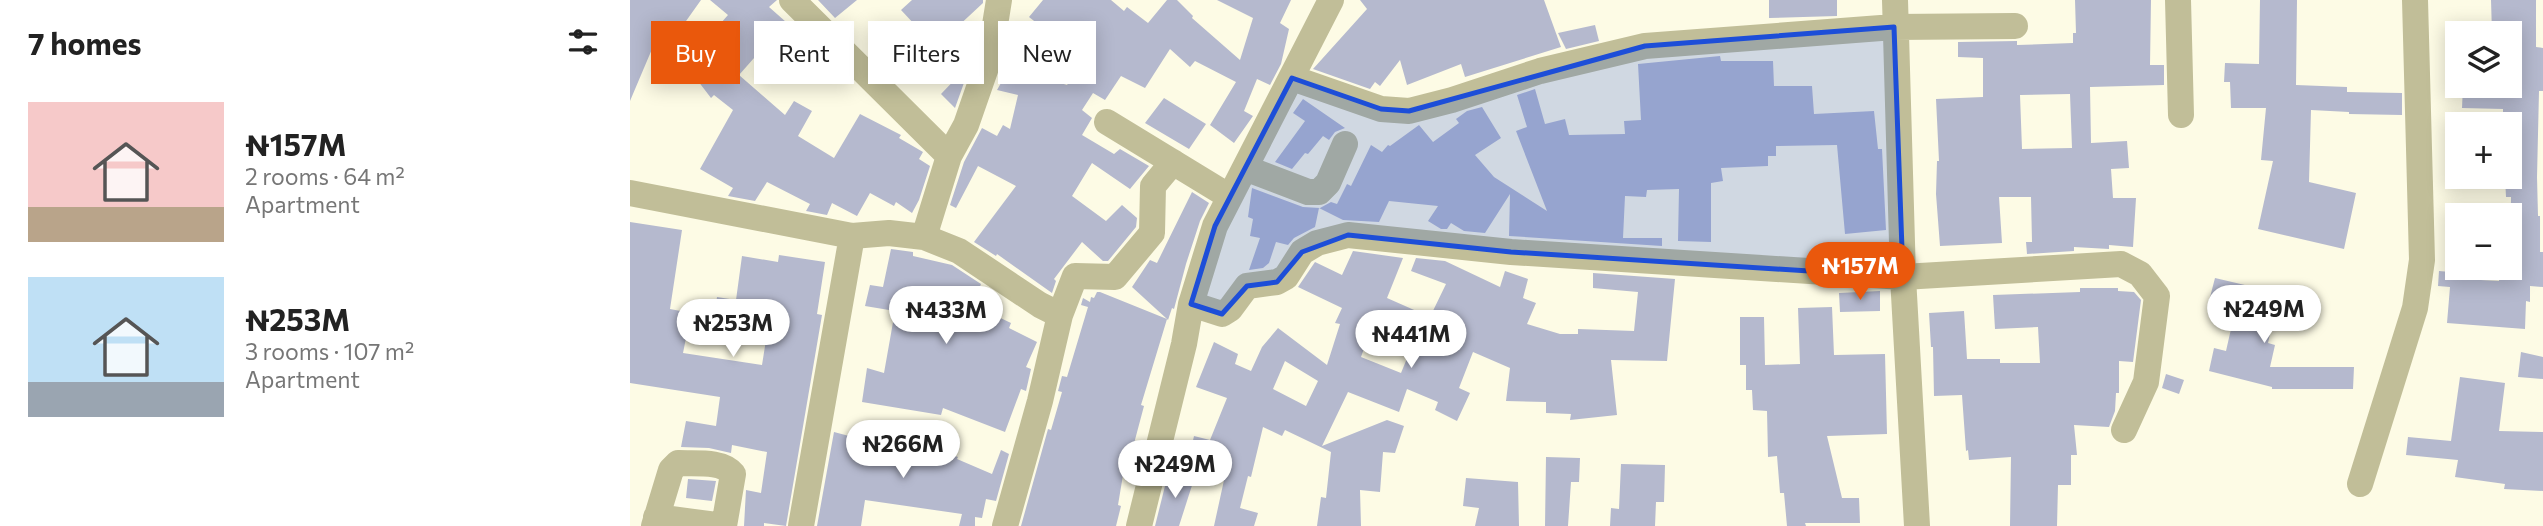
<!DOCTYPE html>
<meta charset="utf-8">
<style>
body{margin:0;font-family:Commissioner,sans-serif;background:#f6f6f6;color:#222;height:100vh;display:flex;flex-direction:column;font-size:26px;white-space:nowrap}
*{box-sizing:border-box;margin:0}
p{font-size:23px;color:#767676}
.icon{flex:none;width:38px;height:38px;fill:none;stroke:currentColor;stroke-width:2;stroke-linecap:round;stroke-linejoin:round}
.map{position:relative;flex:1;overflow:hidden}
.details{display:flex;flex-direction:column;background:#fff;width:630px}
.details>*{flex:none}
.hud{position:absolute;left:21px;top:21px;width:665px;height:63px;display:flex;gap:14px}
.tools{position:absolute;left:1815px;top:21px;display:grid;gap:14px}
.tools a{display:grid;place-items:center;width:77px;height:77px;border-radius:0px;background:#fff;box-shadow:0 4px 18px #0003;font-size:35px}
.price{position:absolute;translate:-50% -60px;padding:0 16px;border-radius:24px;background:#fff;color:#222;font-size:23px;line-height:46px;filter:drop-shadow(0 2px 4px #0008)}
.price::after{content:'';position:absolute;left:50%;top:42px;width:21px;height:16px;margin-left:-10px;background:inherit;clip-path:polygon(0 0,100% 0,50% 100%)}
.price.on{background:#ea580c;color:#fff}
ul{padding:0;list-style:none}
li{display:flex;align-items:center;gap:21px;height:175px;padding:0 28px}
li span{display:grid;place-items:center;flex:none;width:196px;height:140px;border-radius:0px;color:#555}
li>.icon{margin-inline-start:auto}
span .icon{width:84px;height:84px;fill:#fffc;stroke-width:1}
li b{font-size:30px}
h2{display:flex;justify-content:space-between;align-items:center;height:84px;padding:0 28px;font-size:30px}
.tag{padding:0 24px;border-radius:0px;background:#fff;box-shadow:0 4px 18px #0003;font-size:24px;line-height:63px}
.tag.on{background:#ea580c;color:#fff}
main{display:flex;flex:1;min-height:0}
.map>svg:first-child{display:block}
</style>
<main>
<section class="details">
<h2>7 homes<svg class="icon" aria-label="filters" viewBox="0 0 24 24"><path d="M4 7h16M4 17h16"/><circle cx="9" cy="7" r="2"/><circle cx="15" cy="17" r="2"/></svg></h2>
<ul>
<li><span style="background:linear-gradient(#f6c9c9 75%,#b9a48a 0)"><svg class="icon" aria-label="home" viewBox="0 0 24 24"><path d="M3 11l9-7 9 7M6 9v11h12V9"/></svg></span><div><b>₦157M</b><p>2 rooms · 64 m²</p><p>Apartment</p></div></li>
<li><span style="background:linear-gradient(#bfe0f5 75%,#9aa5b1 0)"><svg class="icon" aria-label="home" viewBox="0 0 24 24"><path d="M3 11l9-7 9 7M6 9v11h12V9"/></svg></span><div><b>₦253M</b><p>3 rooms · 107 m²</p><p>Apartment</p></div></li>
</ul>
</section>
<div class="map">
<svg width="1913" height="526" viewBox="0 0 1913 526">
<rect width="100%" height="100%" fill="#fdfbe5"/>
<path fill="#b5b9ce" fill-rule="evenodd" d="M 0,0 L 71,0 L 34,52 L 25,42 L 0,101 Z
M 80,0 L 147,0 L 139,7 L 156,22 L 109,75 L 155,115 L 164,101 L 182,111 L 168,136 L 204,158 L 230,114 L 271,135 L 269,138 L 293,152 L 289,159 L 300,166 L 289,200 L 282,213 L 266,202 L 264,206 L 240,193 L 227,216 L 202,203 L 197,215 L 176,211 L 180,204 L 137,182 L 125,201 L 98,196 L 103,188 L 70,169 L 103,110 L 84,95 L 81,98 L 55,64 L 98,15 Z
M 188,0 L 227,0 L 205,18 Z
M 282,0 L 353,0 L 353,3 L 296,56 L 300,59 L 278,83 L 251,61 L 286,26 L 271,10 Z
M 413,0 L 481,0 L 494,11 L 497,7 L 518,23 L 537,0 L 547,0 L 563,16 L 562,18 L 610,60 L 623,18 L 587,0 L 661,0 L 650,23 L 659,29 L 651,64 L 640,85 L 627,79 L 614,111 L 623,116 L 604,143 L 580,125 L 606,82 L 565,61 L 560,67 L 540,49 L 515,88 L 491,76 L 475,100 L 463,93 L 452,110 L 462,118 L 452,135 L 484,154 L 490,149 L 519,166 L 500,189 L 462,163 L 442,196 L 476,221 L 492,205 L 507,218 L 506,227 L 478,261 L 473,261 L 452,242 L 424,279 L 426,281 L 422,293 L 367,254 L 366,256 L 344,242 L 386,186 L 348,166 L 326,208 L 320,205 L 334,162 L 352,128 L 367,136 L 373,125 L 380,129 L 388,95 L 367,90 L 380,67 L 437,85 L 450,65 L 432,51 L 436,46 L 399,17 Z
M 730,0 L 914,0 L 931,47 L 835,77 L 831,64 L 777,85 L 770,60 L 750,86 L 745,82 L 740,89 L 683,69 L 737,9 Z
M 1139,0 L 1207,0 L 1207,16 L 1139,18 Z
M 1445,0 L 1521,0 L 1520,65 L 1534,65 L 1534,85 L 1460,87 L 1461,143 L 1497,141 L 1499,168 L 1481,169 L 1483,198 L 1506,198 L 1503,247 L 1479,245 L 1479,249 L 1444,247 L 1444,251 L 1397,254 L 1396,242 L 1402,242 L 1401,197 L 1369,197 L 1372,243 L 1310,246 L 1306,194 L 1307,161 L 1309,161 L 1306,99 L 1353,97 L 1353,58 L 1328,57 L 1328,42 L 1387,41 L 1387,45 L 1443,43 L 1443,33 L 1446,33 ZM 1440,94 L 1442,148 L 1392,149 L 1390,95 Z
M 1630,0 L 1667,0 L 1666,85 L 1717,87 L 1717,92 L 1772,93 L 1772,115 L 1719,114 L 1719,112 L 1681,110 L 1679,182 L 1726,193 L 1714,249 L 1628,229 L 1643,161 L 1631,160 L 1636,108 L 1601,108 L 1600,82 L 1594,82 L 1595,63 L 1629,64 Z
M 1861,0 L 1906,0 L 1906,47 L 1913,48 L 1913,91 L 1909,91 L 1907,177 L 1908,216 L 1910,216 L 1910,252 L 1913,252 L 1913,287 L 1900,286 L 1900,302 L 1896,301 L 1895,329 L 1817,323 L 1820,287 L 1808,286 L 1809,271 L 1832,273 L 1832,279 L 1869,281 L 1870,268 L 1880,268 L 1881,197 L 1876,197 L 1875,177 L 1880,177 L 1880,124 L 1873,124 L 1873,109 L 1832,108 L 1833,86 L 1880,86 L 1880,33 L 1862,33 Z
M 965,25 L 969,41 L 936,49 L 928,33 Z
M 338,50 L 345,52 L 325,108 L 311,94 L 333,71 Z
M 1090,56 L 1091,61 L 1143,61 L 1144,86 L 1182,86 L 1184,114 L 1244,111 L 1248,149 L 1252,149 L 1256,230 L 1215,234 L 1207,145 L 1146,146 L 1146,156 L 1138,156 L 1138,166 L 1091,168 L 1093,181 L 1081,183 L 1081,242 L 1048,241 L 1049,189 L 1017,190 L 1016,197 L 995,196 L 993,238 L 1032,238 L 1032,246 L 879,236 L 880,194 L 855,233 L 834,231 L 821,223 L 817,229 L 811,229 L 798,221 L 808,206 L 759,201 L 749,222 L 713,220 L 689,208 L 685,227 L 664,238 L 658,245 L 646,242 L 639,263 L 633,268 L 619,270 L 630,238 L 620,236 L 623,219 L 618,217 L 622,188 L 673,207 L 690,208 L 701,202 L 707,204 L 717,184 L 721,186 L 741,145 L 752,152 L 758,145 L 760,146 L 789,125 L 803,142 L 829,123 L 826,119 L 837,111 L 852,107 L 871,138 L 845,155 L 864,177 L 917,211 L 886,131 L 897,127 L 887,95 L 905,89 L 915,124 L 935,119 L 939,135 L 995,134 L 994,121 L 1011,120 L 1008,64 Z
M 534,98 L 576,124 L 559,149 L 515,123 Z
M 673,99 L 715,128 L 705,132 L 699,140 L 693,136 L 678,154 L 675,153 L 662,169 L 645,162 L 675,121 L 663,113 Z
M 562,192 L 579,203 L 570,221 L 556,264 L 544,309 L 542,308 L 538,320 L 537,319 L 511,405 L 514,406 L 502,451 L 497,464 L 495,463 L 488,505 L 491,506 L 486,526 L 391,526 L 418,429 L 421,430 L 432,392 L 428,391 L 432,376 L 437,377 L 458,307 L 451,305 L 453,298 L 460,302 L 461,297 L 464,298 L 467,292 L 470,292 L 537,319 L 502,287 L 520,260 L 527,263 Z
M 0,222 L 52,230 L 40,309 L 61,313 L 53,353 L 132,365 L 139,321 L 85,312 L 87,297 L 106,300 L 112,256 L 148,262 L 149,255 L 195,262 L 187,314 L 192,315 L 156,526 L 134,523 L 134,526 L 114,526 L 116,490 L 131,493 L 137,452 L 102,445 L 101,453 L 79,448 L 51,447 L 56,421 L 86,426 L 90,397 L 0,383 Z
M 261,249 L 283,252 L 283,256 L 322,265 L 351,284 L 343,305 L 381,323 L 379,328 L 407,342 L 396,367 L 401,369 L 396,391 L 391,389 L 375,432 L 313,408 L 311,415 L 232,402 L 237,368 L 254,373 L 265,311 L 235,306 L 240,285 L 253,287 Z
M 723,251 L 773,258 L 757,298 L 800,317 L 816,284 L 781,271 L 786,258 L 815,261 L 870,287 L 875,271 L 898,279 L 893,298 L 906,303 L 897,324 L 930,334 L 948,334 L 948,329 L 1004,331 L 1008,292 L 963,288 L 963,273 L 1045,279 L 1037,361 L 981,360 L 987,415 L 940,420 L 941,414 L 916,413 L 916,402 L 876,401 L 880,368 L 843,352 L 829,388 L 840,393 L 827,421 L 805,410 L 808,402 L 777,389 L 769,412 L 718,392 L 692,446 L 757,420 L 774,426 L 765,453 L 753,452 L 750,492 L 730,490 L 731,526 L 687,526 L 691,497 L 696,498 L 701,452 L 655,430 L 652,436 L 633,427 L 621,477 L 618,476 L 610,508 L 628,513 L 624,526 L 584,526 L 596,471 L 558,462 L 564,436 L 580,440 L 597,398 L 566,387 L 584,342 L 608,354 L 605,364 L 621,371 L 632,347 L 648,328 L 697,365 L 710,324 L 705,323 L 712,308 L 668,287 L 685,262 L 712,275 ZM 743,323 L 785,339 L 771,373 L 731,357 ZM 655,361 L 688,381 L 676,406 L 643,389 Z
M 1585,278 L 1649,293 L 1638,343 L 1645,345 L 1640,367 L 1724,367 L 1723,389 L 1642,389 L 1642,387 L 1579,371 L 1584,348 L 1596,351 L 1606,307 L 1579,301 Z
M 1450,288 L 1488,288 L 1488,291 L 1504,292 L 1511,300 L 1503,362 L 1489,361 L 1489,393 L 1486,393 L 1485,411 L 1479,427 L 1444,425 L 1447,455 L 1441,455 L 1441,485 L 1428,485 L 1427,526 L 1380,526 L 1381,457 L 1339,460 L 1338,450 L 1336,451 L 1332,395 L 1304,396 L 1303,347 L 1301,347 L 1299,313 L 1334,311 L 1337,359 L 1370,359 L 1370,363 L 1410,363 L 1408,327 L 1365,329 L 1363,295 L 1450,292 Z
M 1250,291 L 1250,311 L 1210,312 L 1209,293 Z
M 1202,307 L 1204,355 L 1255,354 L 1257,434 L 1197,436 L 1212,498 L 1229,498 L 1230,523 L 1175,523 L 1176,526 L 1157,526 L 1154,493 L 1150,493 L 1147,456 L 1138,457 L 1137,411 L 1123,410 L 1122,390 L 1116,390 L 1116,365 L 1110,365 L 1110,317 L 1134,317 L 1135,365 L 1170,364 L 1168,308 Z
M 1891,352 L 1913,357 L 1913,379 L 1888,377 Z
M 1536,374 L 1554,380 L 1549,394 L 1532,388 Z
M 1830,377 L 1875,383 L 1869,431 L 1913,432 L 1913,491 L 1874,489 L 1875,484 L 1825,477 L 1828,460 L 1776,455 L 1778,437 L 1821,441 Z
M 204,432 L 249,444 L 250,437 L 294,444 L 328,457 L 327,459 L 362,474 L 371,450 L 379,454 L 366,501 L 356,499 L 352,518 L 345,517 L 345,526 L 329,526 L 332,514 L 235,500 L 231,526 L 187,526 Z
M 916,457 L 950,458 L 949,482 L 941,482 L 938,526 L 915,526 Z
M 991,464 L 1035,465 L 1034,502 L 1026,502 L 1025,526 L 980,526 L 981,508 L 989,509 Z
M 547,473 L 565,476 L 549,526 L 525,526 L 535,486 Z
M 836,478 L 888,482 L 889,526 L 845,526 L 849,508 L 833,506 Z
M 58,479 L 86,481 L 82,501 L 56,498 Z"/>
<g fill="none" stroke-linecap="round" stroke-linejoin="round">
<path stroke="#c1be98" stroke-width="26" d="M 162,0 L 319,156
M 1265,0 L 1273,277 L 1287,526
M 1548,0 L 1551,115
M 662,78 L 751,109 L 779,111 L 822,100 L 910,71 L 1015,46 L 1264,27 L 1385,26
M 477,122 L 600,197
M 615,168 L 678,192 L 689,192 L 698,183 L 715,144
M 0,193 L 222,236 L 259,233 L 294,237 L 329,251 L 410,305 L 430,315
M 294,237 L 319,156 L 336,125 L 360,56 L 369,0
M 561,304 L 592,314 L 600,309 L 617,286 L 647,282 L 656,277 L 672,252 L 687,243 L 718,235 L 881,252 L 1273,277 L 1491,264 L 1510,274 L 1527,296 L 1516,382 L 1494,430
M 1730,484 L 1785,308 L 1792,260 L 1785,0
M 26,517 L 94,526
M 24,526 L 41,470 L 48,463 C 64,464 92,460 103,474 L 94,526
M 171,526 L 222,236
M 375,526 L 410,401 L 430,315 L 445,276 L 485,277 L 522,233 L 523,186 L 543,162
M 509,526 L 554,344 L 561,304 L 585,226 L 701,0"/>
</g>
<path fill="#1d4ed8" fill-opacity="0.2" stroke="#1d4ed8" stroke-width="5" stroke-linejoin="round" d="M 1264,27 L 1273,277 L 881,252 L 718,235 L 672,252 L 647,282 L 617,286 L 592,314 L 561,304 L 585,226 L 662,78 L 751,109 L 779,111 L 1015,46 Z"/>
</svg>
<div class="tools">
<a><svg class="icon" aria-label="layers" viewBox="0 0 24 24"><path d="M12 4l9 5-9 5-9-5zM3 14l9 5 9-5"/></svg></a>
<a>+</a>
<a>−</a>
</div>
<b class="price on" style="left:1230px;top:302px">₦157M</b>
<b class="price" style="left:1634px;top:345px">₦249M</b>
<b class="price" style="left:316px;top:346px">₦433M</b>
<b class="price" style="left:103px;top:359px">₦253M</b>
<b class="price" style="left:781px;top:370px">₦441M</b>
<b class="price" style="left:273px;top:480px">₦266M</b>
<b class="price" style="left:545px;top:500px">₦249M</b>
<div class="hud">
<a class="tag on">Buy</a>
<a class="tag">Rent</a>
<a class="tag">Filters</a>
<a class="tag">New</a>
</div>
</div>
</main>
